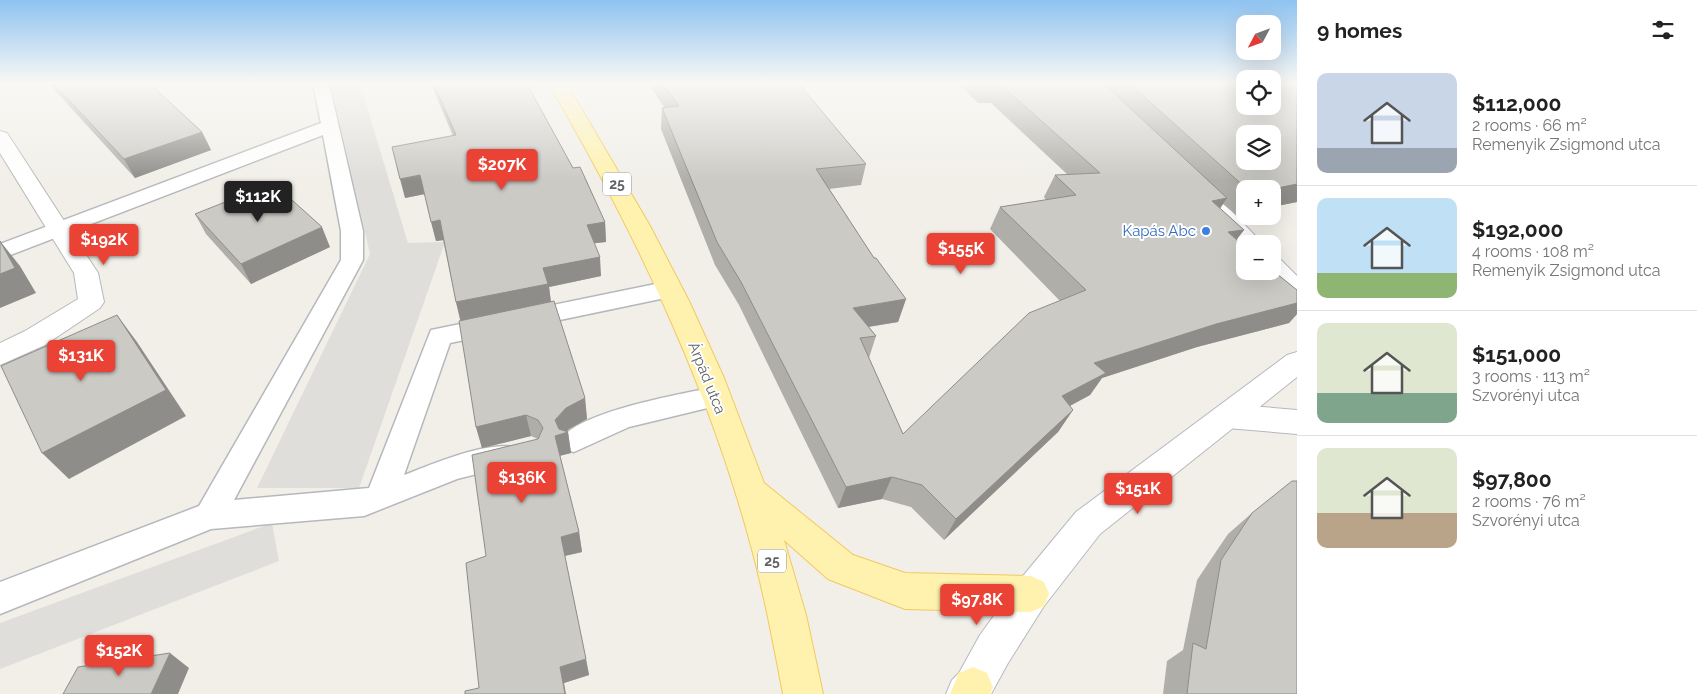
<!DOCTYPE html>
<meta charset="utf-8">
<style>
body{margin:0;font-family:Raleway,sans-serif;background:#f2f2f2;color:#222;height:100vh;display:flex;flex-direction:column;font-size:19px;white-space:nowrap}
*{box-sizing:border-box;margin:0}
p{font-size:16px;color:#767676}
.icon{flex:none;width:28px;height:28px;fill:none;stroke:currentColor;stroke-width:2;stroke-linecap:round;stroke-linejoin:round}
.map{position:relative;flex:1;overflow:hidden}
.sheet{display:flex;flex-direction:column;background:#fff;width:400px}
.sheet>*{flex:none}
.needle{width:32px;rotate:229deg}
.fabs{position:absolute;left:1236px;top:15px;display:grid;gap:10px}
.fabs a{display:grid;place-items:center;width:45px;height:45px;border-radius:10px;background:#fff;box-shadow:0 5px 20px #0002;font-size:25px}
.price{position:absolute;translate:-50% -42px;padding:0 11px;border-radius:5px;background:#ea4335;color:#fff;font-size:16px;line-height:32px;filter:drop-shadow(0 1px 2px #0008)}
.price::after{content:'';position:absolute;left:50%;top:30px;width:15px;height:11px;margin-left:-8px;background:inherit;clip-path:polygon(0 0,100% 0,50% 100%)}
.price.current{background:#222;color:#fff}
ul{padding:0;list-style:none}
li{display:flex;align-items:center;gap:15px;height:125px;padding:0 20px}
li+li{border-top:1px solid #e0e0e0}
li span{display:grid;place-items:center;flex:none;width:140px;height:100px;border-radius:10px;color:#555}
li>.icon{margin-inline-start:auto}
span .icon{width:60px;height:60px;fill:#fffc;stroke-width:1}
li b{font-size:21px}
h2{display:flex;justify-content:space-between;align-items:center;height:60px;padding:0 20px;font-size:21px}
main{display:flex;flex:1;min-height:0}
.map>svg:first-child{display:block}
</style>
<main>
<div class="map">
<svg width="1297" height="694" viewBox="0 0 1297 694">
<rect width="100%" height="100%" fill="#f1efe8"/>
<path fill="#e0deda" d="M 331,84 L 360,84 L 408,243 L 445,242 L 359,488 L 257,488 L 370,254 Z
M 272,523 L 279,561 L 0,669 L 0,623 Z"/>
<g fill="none" stroke-linecap="round" stroke-linejoin="round">
<defs>
<path id="lane" d="M 313,84 L 329,84 L 363,231 L 363,260 L 234,500 L 369,488 L 431,330 L 670,281 L 678,284 L 682,289 L 678,294 L 670,297 L 450,343 L 404,475 C 430,465 490,439 516,448 L 520,456 L 516,464 L 457,479 L 364,516 L 211,529 L 0,614 L 0,582 L 199,506 L 341,260 L 341,231 L 323,135 L 0,259 L 0,244 L 321,123 Z
M 715,387 L 724,390 L 728,397 L 724,404 L 629,427 L 574,452 L 564,449 L 560,441 C 575,412 682,394 715,387 Z"/>
<path id="street" d="M 0,131 L 7,133 L 98,273 L 104,302 L 100,308 L 45,345 L 0,365 L 0,343 L 25,331 L 78,299 L 74,273 L 0,153 Z
M 1215,200 L 1223,202 L 1263,244 L 1245,244 L 1245,250 L 1243,249 L 1204,207 L 1207,202 Z
M 1272,258 L 1281,260 L 1297,276 L 1297,299 L 1288,297 L 1263,271 L 1272,271 Z
M 1227,404 L 1297,410 L 1297,434 L 1227,428 L 1216,424 L 1212,416 L 1216,408 Z"/>
<path id="secondary" d="M 1297,352 L 1297,377 L 1100,534 L 1044,606 L 1008,663 L 991,694 L 946,694 L 952,680 L 959,673 L 980,635 L 1018,582 L 1076,512 L 1287,355 Z"/>
<path id="primary" d="M 549,84 L 567,84 L 650,226 L 689,301 L 724,378 L 764,483 L 853,555 L 905,573 L 1031,576 L 1044,582 L 1049,594 L 1044,606 L 1031,612 L 905,609 L 828,579 L 784,540 L 806,615 L 823,694 L 783,694 C 773,641 763,588 748,535 C 704,376 632,227 549,84 Z
M 973,667 L 987,673 L 993,687 L 990,694 L 950,694 L 959,673 Z"/>
</defs>
<use href="#lane" stroke="#b5b8bc" stroke-width="3"/>
<use href="#street" stroke="#b5b8bc" stroke-width="2"/>
<use href="#secondary" stroke="#b6babf" stroke-width="2"/>
<use href="#primary" stroke="#f2c960" stroke-width="2"/>
<use href="#lane" fill="#fff" fill-rule="evenodd"/>
<use href="#street" fill="#fff" fill-rule="evenodd"/>
<use href="#secondary" fill="#fff" fill-rule="evenodd"/>
<use href="#primary" fill="#fff2af" fill-rule="evenodd"/>
</g>
<path fill="#afaea9" d="M 49,84 L 150,84 L 202,132 L 211,150 L 135,178 Z
M 431,84 L 527,84 L 573,168 L 605,222 L 606,242 L 594,243 L 601,276 L 549,287 L 551,302 L 585,398 L 587,419 L 569,429 L 566,432 L 568,432 L 571,453 L 560,456 L 579,532 L 582,552 L 565,556 L 589,675 L 564,683 L 479,688 L 486,556 L 538,439 L 531,436 L 482,448 L 476,427 L 460,320 L 456,302 L 443,240 L 436,241 L 425,194 L 405,198 L 453,136 Z
M 648,84 L 799,84 L 866,164 L 861,185 L 829,189 L 874,258 L 906,299 L 898,322 L 869,327 L 876,336 L 869,358 L 903,434 L 1060,301 L 990,229 L 1000,207 L 1046,200 L 1044,197 L 1055,175 L 1068,175 L 991,103 L 978,103 L 959,84 L 1297,84 L 1297,202 L 1272,207 L 1272,189 L 1245,189 L 1245,213 L 1236,215 L 1223,204 L 1220,208 L 1244,230 L 1236,240 L 1297,290 L 1297,314 L 1289,323 L 1197,347 L 1102,378 L 1090,395 L 1070,406 L 1073,410 L 1058,432 L 944,540 L 911,507 L 882,499 L 838,508 L 739,305 L 715,265 L 661,129 L 662,108 L 665,108 Z
M 195,214 L 330,247 L 251,284 L 206,234 Z
M 1252,513 L 1297,694 L 1163,694 L 1167,661 L 1183,650 L 1197,580 L 1228,534 Z"/>
<path fill="#8f8d8a" d="M 202,132 L 211,150 L 135,178 L 124,159 Z
M 420,175 L 425,194 L 405,198 L 400,179 Z
M 1297,184 L 1297,202 L 1272,207 L 1272,189 Z
M 1227,198 L 1212,221 L 1212,201 Z
M 1245,202 L 1245,213 L 1236,215 Z
M 440,220 L 445,240 L 436,241 L 431,222 Z
M 605,222 L 606,242 L 588,244 L 587,225 Z
M 322,227 L 330,247 L 251,284 L 241,264 Z
M 1244,230 L 1227,252 L 1228,232 Z
M 0,241 L 20,266 L 36,293 L 0,308 Z
M 600,257 L 601,276 L 549,287 L 551,303 L 461,322 L 456,302 L 543,268 Z
M 906,299 L 898,322 L 847,330 L 853,308 Z
M 1297,303 L 1297,314 L 1289,323 L 1197,347 L 1102,378 L 1090,395 L 1047,418 L 1062,396 L 1094,363 L 1216,324 Z
M 117,315 L 137,342 L 186,416 L 69,479 L 42,453 Z
M 585,398 L 587,419 L 569,429 L 565,433 L 568,432 L 571,453 L 558,456 L 555,436 L 555,420 L 566,408 Z
M 1073,410 L 1058,432 L 944,540 L 956,519 Z
M 526,415 L 531,436 L 482,448 L 476,427 Z
M 892,477 L 882,499 L 838,508 L 846,487 Z
M 579,532 L 582,552 L 564,556 L 561,537 Z
M 170,653 L 189,668 L 178,694 L 151,694 Z
M 586,659 L 589,675 L 564,683 L 566,694 L 565,694 L 560,667 Z"/>
<path fill="#cccac5" stroke="#8f8d8a" fill-rule="evenodd" d="M 54,84 L 150,84 L 202,132 L 124,159 Z
M 434,84 L 527,84 L 573,168 L 580,167 L 605,222 L 587,225 L 600,257 L 543,268 L 548,284 L 456,302 L 440,220 L 431,222 L 420,175 L 400,179 L 392,147 L 456,135 Z
M 663,84 L 799,84 L 866,164 L 816,169 L 874,258 L 876,258 L 906,299 L 853,308 L 876,336 L 860,338 L 903,434 L 1029,313 L 1086,290 L 1000,207 L 1076,195 L 1055,175 L 1100,173 L 1000,84 L 1104,84 L 1227,198 L 1212,201 L 1244,230 L 1228,232 L 1245,247 L 1245,271 L 1272,271 L 1272,270 L 1297,290 L 1297,303 L 1216,324 L 1094,363 L 1106,373 L 1062,396 L 1073,410 L 956,519 L 922,485 L 892,477 L 846,487 L 741,282 L 717,242 L 662,108 L 679,106 Z
M 1130,84 L 1245,84 L 1245,106 L 1272,106 L 1272,84 L 1297,84 L 1297,184 L 1272,189 L 1247,189 ZM 1245,134 L 1272,134 L 1272,161 L 1245,161 Z
M 273,183 L 322,227 L 241,264 L 195,214 Z
M 0,241 L 15,268 L 0,274 Z
M 554,301 L 585,398 L 566,408 L 555,420 L 559,429 L 568,432 L 555,436 L 579,532 L 561,537 L 586,659 L 560,667 L 565,694 L 465,694 L 465,691 L 479,688 L 466,563 L 486,556 L 472,455 L 538,439 L 543,428 L 538,420 L 526,415 L 476,427 L 459,321 Z
M 117,315 L 166,390 L 42,453 L 1,366 Z
M 1292,481 L 1297,481 L 1297,694 L 1187,694 L 1193,643 L 1206,649 L 1221,560 L 1252,513 Z
M 170,653 L 151,694 L 63,694 L 78,667 Z"/>
<linearGradient id="sky" x2="0" y2="1"><stop stop-color="#8fc3f1"/><stop offset="0.46" stop-color="#f9f8f5"/><stop offset="1" stop-color="#f9f8f5" stop-opacity="0"/></linearGradient>
<rect width="1297" height="181" fill="url(#sky)"/>
<circle fill="#3f7fe0" stroke="#fff" stroke-width="2" cx="1206" cy="231" r="5"/>
<g text-anchor="middle" dominant-baseline="central" stroke-width="4" stroke-linejoin="round" paint-order="stroke">
<g fill="#fff" stroke="#8f9295" stroke-width="1">
<rect x="603" y="172.5" width="28" height="23" rx="4"/>
<rect x="758" y="549.5" width="28" height="23" rx="4"/>
</g>
<g font-size="14" font-weight="bold" fill="#5f6368">
<text x="617" y="184">25</text>
<text x="772" y="561">25</text>
</g>
<g font-size="15" fill="#366cbe" stroke="#fff" text-anchor="end">
<text x="1196" y="231">Kapás Abc</text>
</g>
<g font-size="15" fill="#5f6368" stroke="#fff">
<text transform="translate(707 378) rotate(68)">Árpád utca</text>
</g>
</g>
</svg>
<div class="fabs">
<a><svg class="needle" viewBox="-14 -14 28 28"><path d="M0-13l5 13h-10z" fill="#e53935"/><path d="M0 13l5-13h-10z" fill="#767676"/></svg></a>
<a><svg class="icon" aria-label="locate" viewBox="0 0 24 24"><circle cx="12" cy="12" r="6"/><path d="M12 2v4M12 18v4M2 12h4M18 12h4"/></svg></a>
<a><svg class="icon" aria-label="layers" viewBox="0 0 24 24"><path d="M12 4l9 5-9 5-9-5zM3 14l9 5 9-5"/></svg></a>
<a>+</a>
<a>−</a>
</div>
<b class="price" style="left:502px;top:191px">$207K</b>
<b class="price current" style="left:258px;top:223px">$112K</b>
<b class="price" style="left:104px;top:266px">$192K</b>
<b class="price" style="left:961px;top:275px">$155K</b>
<b class="price" style="left:81px;top:382px">$131K</b>
<b class="price" style="left:522px;top:504px">$136K</b>
<b class="price" style="left:1138px;top:515px">$151K</b>
<b class="price" style="left:977px;top:626px">$97.8K</b>
<b class="price" style="left:119px;top:677px">$152K</b>
</div>
<section class="sheet">
<h2>9 homes<svg class="icon" aria-label="filters" viewBox="0 0 24 24"><path d="M4 7h16M4 17h16"/><circle cx="9" cy="7" r="2"/><circle cx="15" cy="17" r="2"/></svg></h2>
<ul>
<li><span style="background:linear-gradient(#c9d6e8 75%,#9aa5b1 0)"><svg class="icon" aria-label="home" viewBox="0 0 24 24"><path d="M3 11l9-7 9 7M6 9v11h12V9"/></svg></span><div><b>$112,000</b><p>2 rooms · 66 m²</p><p>Remenyik Zsigmond utca</p></div></li>
<li><span style="background:linear-gradient(#bfe0f5 75%,#8fb573 0)"><svg class="icon" aria-label="home" viewBox="0 0 24 24"><path d="M3 11l9-7 9 7M6 9v11h12V9"/></svg></span><div><b>$192,000</b><p>4 rooms · 108 m²</p><p>Remenyik Zsigmond utca</p></div></li>
<li><span style="background:linear-gradient(#dfe7d0 70%,#7fa58c 0)"><svg class="icon" aria-label="home" viewBox="0 0 24 24"><path d="M3 11l9-7 9 7M6 9v11h12V9"/></svg></span><div><b>$151,000</b><p>3 rooms · 113 m²</p><p>Szvorényi utca</p></div></li>
<li><span style="background:linear-gradient(#dfe7d0 65%,#b9a48a 0)"><svg class="icon" aria-label="home" viewBox="0 0 24 24"><path d="M3 11l9-7 9 7M6 9v11h12V9"/></svg></span><div><b>$97,800</b><p>2 rooms · 76 m²</p><p>Szvorényi utca</p></div></li>
</ul>
</section>
</main>
